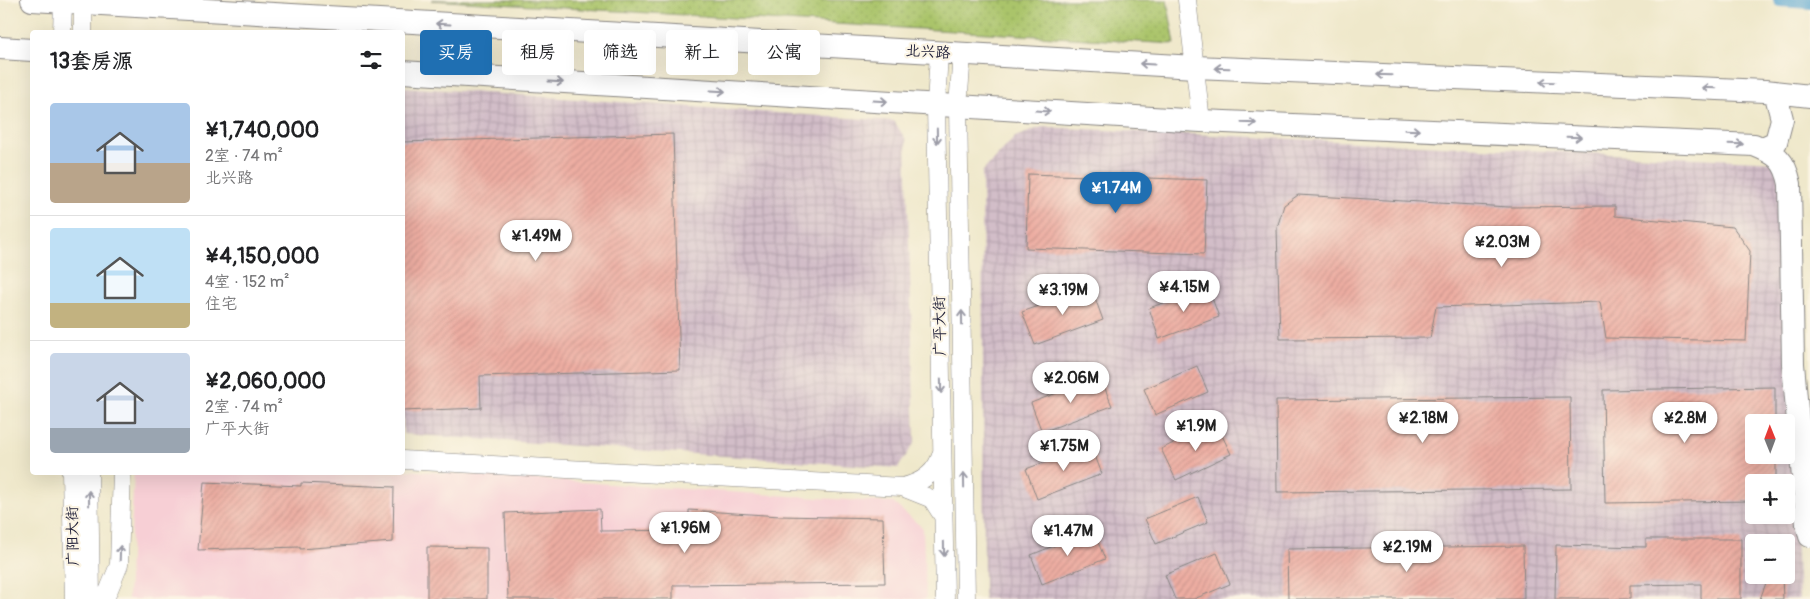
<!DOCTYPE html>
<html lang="zh">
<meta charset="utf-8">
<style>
body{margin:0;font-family:Pangolin,"LXGW WenKai TC",sans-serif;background:#f2f2f2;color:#202124;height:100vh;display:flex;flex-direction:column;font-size:19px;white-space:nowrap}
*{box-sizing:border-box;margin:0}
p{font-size:16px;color:#757577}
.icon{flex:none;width:28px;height:28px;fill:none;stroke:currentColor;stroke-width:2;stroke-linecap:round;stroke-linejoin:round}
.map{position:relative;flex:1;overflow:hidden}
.details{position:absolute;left:30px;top:30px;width:375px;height:445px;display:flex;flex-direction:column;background:#fff;border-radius:5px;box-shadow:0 5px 20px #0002}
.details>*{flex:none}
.top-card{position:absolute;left:420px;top:30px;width:475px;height:45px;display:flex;gap:10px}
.needle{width:32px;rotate:359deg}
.tools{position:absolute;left:1745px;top:414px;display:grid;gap:10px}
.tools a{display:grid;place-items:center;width:50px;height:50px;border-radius:5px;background:#fff;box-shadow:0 5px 20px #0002;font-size:25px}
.price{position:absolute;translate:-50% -42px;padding:0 11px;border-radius:18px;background:#fff;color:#222;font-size:16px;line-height:32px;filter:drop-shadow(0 1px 2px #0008)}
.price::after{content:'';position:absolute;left:50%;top:30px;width:15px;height:11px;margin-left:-8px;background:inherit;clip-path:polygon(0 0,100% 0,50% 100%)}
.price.active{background:#1f6fb2;color:#fff}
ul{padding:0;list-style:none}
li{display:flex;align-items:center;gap:15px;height:125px;padding:0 20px}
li+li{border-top:1px solid #e0e0e0}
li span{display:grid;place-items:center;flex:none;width:140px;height:100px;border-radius:5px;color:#555}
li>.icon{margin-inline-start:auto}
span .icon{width:60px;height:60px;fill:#fffc;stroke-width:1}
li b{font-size:21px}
h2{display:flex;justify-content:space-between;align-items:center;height:60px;padding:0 20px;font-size:21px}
.chip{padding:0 18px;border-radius:5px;background:#fff;box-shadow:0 5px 20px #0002;font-size:18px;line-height:45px}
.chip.active{background:#1f6fb2;color:#fff}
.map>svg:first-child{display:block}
</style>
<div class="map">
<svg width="1810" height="599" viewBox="0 0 1810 599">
<defs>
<pattern id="industrial-grid" width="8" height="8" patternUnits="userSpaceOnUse" patternTransform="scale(1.25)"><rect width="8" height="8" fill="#d2bdc8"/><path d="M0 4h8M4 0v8" fill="none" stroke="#b4a2ad"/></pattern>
<pattern id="grass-dots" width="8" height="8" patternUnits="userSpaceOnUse" patternTransform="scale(1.25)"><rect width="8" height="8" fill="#aac46a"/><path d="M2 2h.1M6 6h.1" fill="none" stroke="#92a85d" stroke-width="1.8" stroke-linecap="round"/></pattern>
<pattern id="building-hatch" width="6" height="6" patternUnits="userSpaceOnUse" patternTransform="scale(1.25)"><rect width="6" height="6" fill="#edada2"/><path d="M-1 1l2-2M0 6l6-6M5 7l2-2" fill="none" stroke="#cb958c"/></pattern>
</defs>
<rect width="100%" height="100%" fill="#fcf5e5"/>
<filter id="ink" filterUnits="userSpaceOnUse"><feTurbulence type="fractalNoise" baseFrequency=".02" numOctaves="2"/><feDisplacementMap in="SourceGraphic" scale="10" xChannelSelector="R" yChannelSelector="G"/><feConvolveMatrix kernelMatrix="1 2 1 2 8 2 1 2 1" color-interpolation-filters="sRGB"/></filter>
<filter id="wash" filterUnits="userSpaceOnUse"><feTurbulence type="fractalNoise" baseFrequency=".0096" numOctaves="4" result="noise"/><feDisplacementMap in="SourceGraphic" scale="20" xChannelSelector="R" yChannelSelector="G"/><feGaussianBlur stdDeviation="1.12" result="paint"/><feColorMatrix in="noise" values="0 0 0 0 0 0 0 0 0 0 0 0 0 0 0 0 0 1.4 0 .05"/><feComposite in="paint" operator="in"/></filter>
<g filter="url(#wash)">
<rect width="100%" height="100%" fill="#efe8cb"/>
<path fill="#f7cfd5" d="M 403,470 L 893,503 L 923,528 L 926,599 L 128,599 L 134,473 L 402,472 Z"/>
<path fill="url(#industrial-grid)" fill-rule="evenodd" d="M 402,87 L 894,121 L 906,140 L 915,442 L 898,468 L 403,434 Z
M 1042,127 L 1779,162 L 1799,599 L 984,599 L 982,172 L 1015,137 ZM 1754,422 L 1786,422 L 1786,455 L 1754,455 ZM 1754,482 L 1786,482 L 1786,515 L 1754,515 ZM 1754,542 L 1786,542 L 1786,575 L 1754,575 Z"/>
<path fill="url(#grass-dots)" stroke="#667352" d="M 431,0 L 1167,0 L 1175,44 L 1088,39 Z"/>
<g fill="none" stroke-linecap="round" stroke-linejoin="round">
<path stroke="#56a4d0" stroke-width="14" d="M 1780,0 L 1810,2"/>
</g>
<g id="blocks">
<path fill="url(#building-hatch)" d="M 673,134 L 680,370 L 480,376 L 481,408 L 402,411 L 402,142 Z
M 1028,174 L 1207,180 L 1204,254 L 1026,248 Z
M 1298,195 L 1509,207 L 1615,206 L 1615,216 L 1733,227 L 1750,251 L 1746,341 L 1606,338 L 1600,302 L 1436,307 L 1430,338 L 1280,339 L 1277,228 L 1284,205 Z
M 1091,287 L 1103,320 L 1035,345 L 1022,312 Z
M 1208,287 L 1219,317 L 1159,339 L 1149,308 Z
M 1197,366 L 1208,392 L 1155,415 L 1144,389 Z
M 1100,376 L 1112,406 L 1042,432 L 1031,403 Z
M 1775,387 L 1775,422 L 1754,422 L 1754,455 L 1776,455 L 1776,482 L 1754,482 L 1754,501 L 1605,503 L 1603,390 Z
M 1570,397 L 1571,489 L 1277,492 L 1276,400 Z
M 1216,423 L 1231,454 L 1176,480 L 1161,449 Z
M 1091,445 L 1102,474 L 1037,499 L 1026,469 Z
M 204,482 L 301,486 L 301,483 L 394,487 L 393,542 L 300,549 L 300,547 L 198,550 Z
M 1198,497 L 1208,522 L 1156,544 L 1145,519 Z
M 600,509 L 601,531 L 689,530 L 689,510 L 780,516 L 883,518 L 885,583 L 673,585 L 673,599 L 508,599 L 505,513 Z
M 1093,530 L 1105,559 L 1042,584 L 1031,555 Z
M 1646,539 L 1741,539 L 1741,599 L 1701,599 L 1701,584 L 1630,585 L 1630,599 L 1555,599 L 1556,545 L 1646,547 Z
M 1523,546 L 1524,599 L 1288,599 L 1287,549 Z
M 427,547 L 487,548 L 487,599 L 427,599 Z
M 1217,553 L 1230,584 L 1194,599 L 1175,599 L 1165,575 Z
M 1769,575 L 1782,575 L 1783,599 L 1760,599 Z"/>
</g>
</g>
<g filter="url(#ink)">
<use href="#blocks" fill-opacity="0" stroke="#888583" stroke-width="1"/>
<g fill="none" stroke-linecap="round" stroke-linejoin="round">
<defs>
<path id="minor" d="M 1187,0 L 1201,121
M 62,32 L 63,2
M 83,32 L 83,3
M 939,53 L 936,105 L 945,599
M 962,54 L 958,106 L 966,599
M 402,460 L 902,487 L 932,499 L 943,516
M 71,472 L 74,599
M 89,472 L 91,599
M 902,487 C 922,483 937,473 942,452
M 105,599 L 119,565 L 122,472"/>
<path id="major" d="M 32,0 L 1195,67 L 1765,91 L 1810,96
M 0,48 L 32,50
M 402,72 L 1201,121 L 1754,145 C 1777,154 1785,160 1790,184 L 1793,364 L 1807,524 L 1810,536
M 1763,148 L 1776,142 L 1782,119 L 1775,92"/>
</defs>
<use href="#minor" stroke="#888583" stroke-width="19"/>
<use href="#major" stroke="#888583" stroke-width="24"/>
<use href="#minor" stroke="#fff" stroke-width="18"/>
<use href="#major" stroke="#fff" stroke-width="22"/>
</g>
<defs><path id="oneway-shaft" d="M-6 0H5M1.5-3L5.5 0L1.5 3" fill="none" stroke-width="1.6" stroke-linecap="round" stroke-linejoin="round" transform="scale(1.25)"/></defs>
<g stroke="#9c9ca7">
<use href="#oneway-shaft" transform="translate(443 24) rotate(-177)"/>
<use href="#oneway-shaft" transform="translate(1147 64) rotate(-177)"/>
<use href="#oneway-shaft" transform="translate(1222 68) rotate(-178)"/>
<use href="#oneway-shaft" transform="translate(1384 75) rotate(-178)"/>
<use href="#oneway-shaft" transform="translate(556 82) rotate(3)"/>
<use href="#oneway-shaft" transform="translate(1547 82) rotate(-178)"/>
<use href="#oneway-shaft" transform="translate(1709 88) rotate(-178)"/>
<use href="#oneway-shaft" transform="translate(718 91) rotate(3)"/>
<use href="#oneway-shaft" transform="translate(880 101) rotate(3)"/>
<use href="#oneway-shaft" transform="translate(1043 111) rotate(4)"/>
<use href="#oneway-shaft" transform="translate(1249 123) rotate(2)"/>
<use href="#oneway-shaft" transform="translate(1412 130) rotate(2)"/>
<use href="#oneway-shaft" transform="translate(937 136) rotate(89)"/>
<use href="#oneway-shaft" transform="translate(1574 137) rotate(2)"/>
<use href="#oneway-shaft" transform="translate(1736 144) rotate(2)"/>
<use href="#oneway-shaft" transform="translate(962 318) rotate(-91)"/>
<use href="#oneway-shaft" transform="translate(941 386) rotate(89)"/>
<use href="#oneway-shaft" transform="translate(964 480) rotate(-91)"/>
<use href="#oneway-shaft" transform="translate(89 498) rotate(-91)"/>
<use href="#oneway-shaft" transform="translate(944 549) rotate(89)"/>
<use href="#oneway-shaft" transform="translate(120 553) rotate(-88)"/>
</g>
</g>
<g text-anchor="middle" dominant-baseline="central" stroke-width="4.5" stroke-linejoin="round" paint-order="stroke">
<g font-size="15" fill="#22223b" stroke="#fcf5e5">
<text transform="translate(928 52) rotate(3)">北兴路</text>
<text transform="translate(940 326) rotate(-91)">广平大街</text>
<text transform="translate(73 536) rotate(-91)">广阳大街</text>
</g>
</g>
</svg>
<div class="tools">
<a><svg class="needle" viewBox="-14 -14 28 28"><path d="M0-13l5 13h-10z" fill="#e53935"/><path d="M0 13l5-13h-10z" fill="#757577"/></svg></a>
<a>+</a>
<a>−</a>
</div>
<b class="price active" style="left:1116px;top:214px">¥1.74M</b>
<b class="price" style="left:536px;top:262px">¥1.49M</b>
<b class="price" style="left:1502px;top:268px">¥2.03M</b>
<b class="price" style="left:1184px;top:313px">¥4.15M</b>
<b class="price" style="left:1063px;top:316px">¥3.19M</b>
<b class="price" style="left:1071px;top:404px">¥2.06M</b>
<b class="price" style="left:1423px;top:444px">¥2.18M</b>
<b class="price" style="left:1685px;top:444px">¥2.8M</b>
<b class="price" style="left:1196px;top:452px">¥1.9M</b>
<b class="price" style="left:1064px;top:472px">¥1.75M</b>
<b class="price" style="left:685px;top:554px">¥1.96M</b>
<b class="price" style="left:1068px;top:557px">¥1.47M</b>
<b class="price" style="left:1407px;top:573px">¥2.19M</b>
<div class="top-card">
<a class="chip active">买房</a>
<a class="chip">租房</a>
<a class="chip">筛选</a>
<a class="chip">新上</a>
<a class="chip">公寓</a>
</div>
<section class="details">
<h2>13套房源<svg class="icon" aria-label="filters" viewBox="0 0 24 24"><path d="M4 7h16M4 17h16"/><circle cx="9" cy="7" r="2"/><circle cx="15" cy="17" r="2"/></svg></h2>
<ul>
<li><span style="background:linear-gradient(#a9c7e8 60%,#b9a48a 0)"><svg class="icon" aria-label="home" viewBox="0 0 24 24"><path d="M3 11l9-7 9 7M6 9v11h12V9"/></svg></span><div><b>¥1,740,000</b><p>2室 · 74 m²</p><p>北兴路</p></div></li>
<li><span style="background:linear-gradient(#bfe0f5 75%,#c2b280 0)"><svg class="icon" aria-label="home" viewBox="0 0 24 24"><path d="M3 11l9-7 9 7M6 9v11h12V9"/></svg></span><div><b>¥4,150,000</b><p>4室 · 152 m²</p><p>住宅</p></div></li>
<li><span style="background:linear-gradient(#c9d6e8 75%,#9aa5b1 0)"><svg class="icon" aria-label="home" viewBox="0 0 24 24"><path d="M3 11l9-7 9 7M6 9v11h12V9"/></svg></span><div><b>¥2,060,000</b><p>2室 · 74 m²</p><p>广平大街</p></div></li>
</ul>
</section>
</div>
